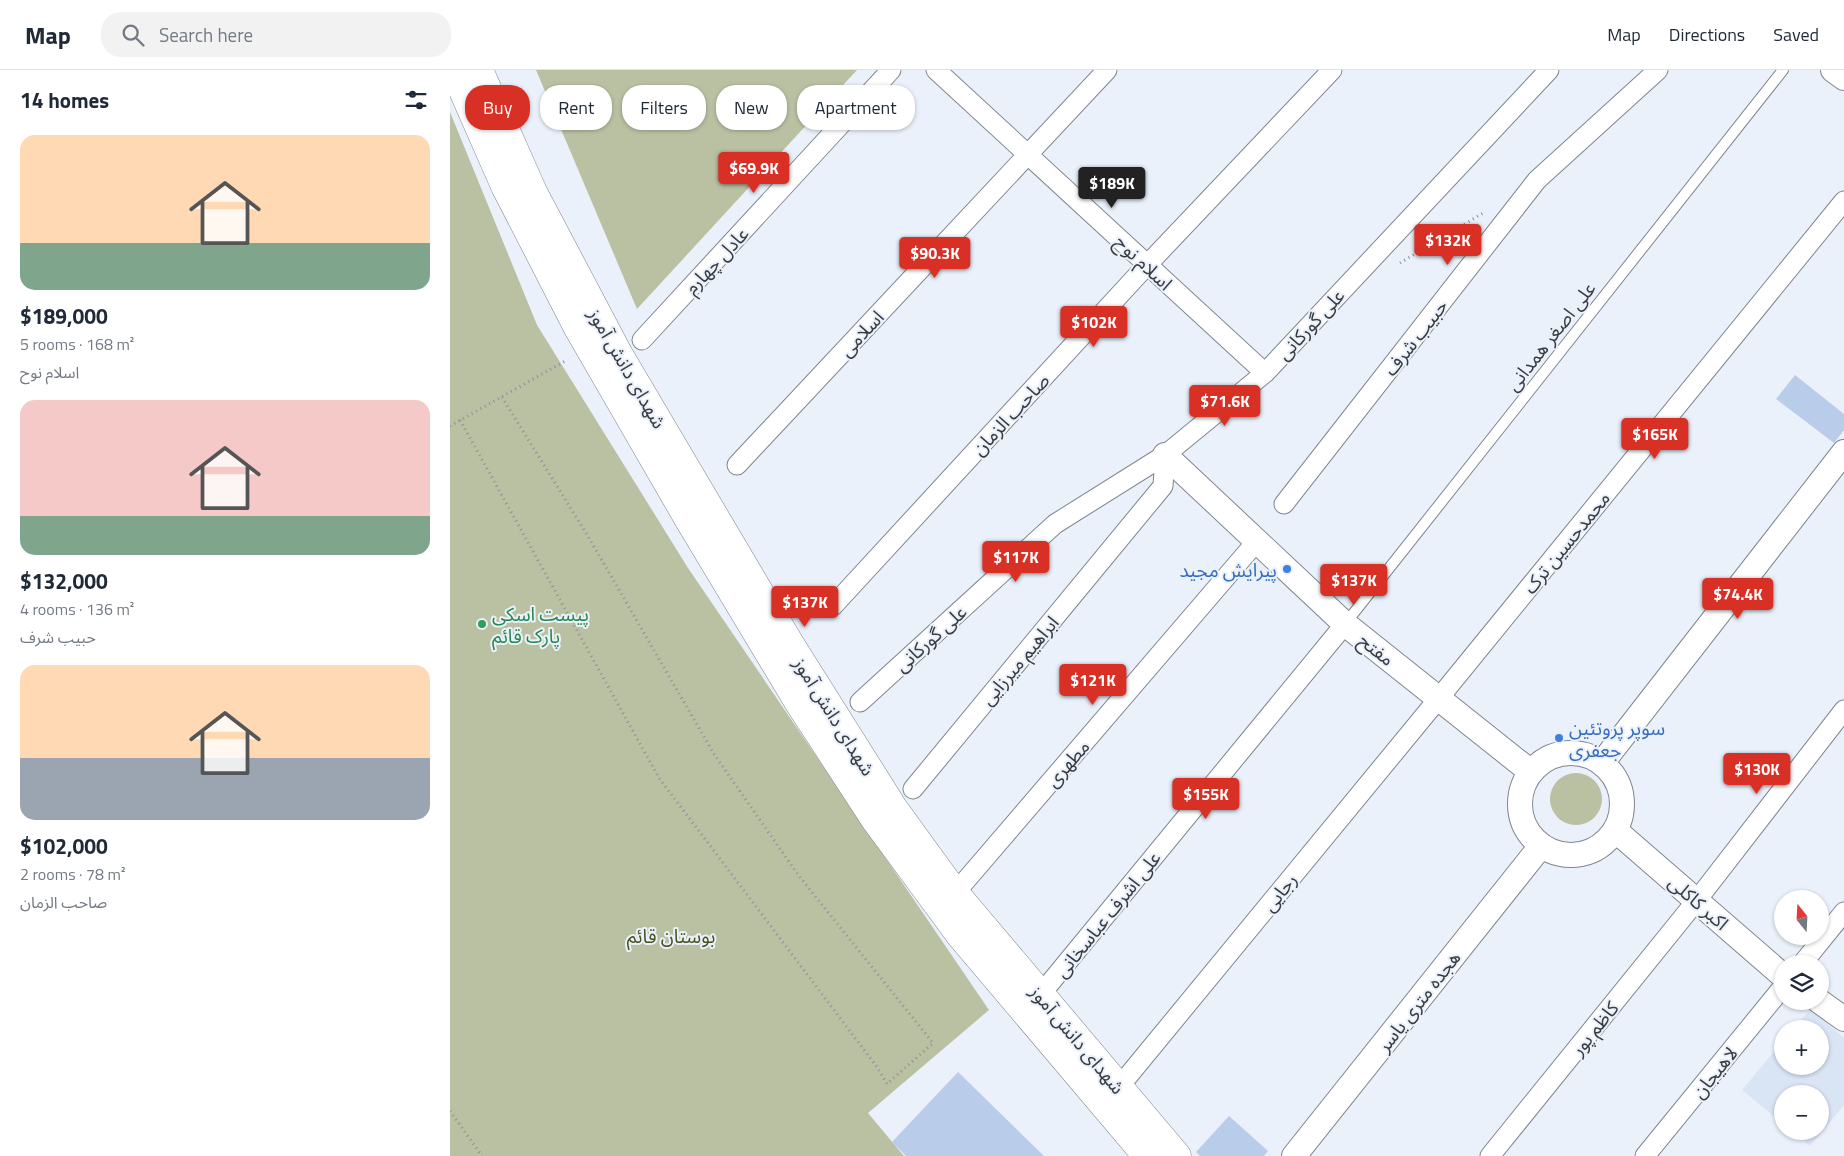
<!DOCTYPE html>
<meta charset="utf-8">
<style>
body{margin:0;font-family:"Titillium Web","Noto Sans Arabic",sans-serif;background:#f2f2f3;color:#1f2937;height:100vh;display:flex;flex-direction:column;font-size:19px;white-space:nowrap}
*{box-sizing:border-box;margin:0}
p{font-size:16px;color:#747a83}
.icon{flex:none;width:28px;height:28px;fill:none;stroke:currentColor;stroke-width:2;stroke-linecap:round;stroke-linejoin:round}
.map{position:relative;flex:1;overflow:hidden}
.details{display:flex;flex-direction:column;background:#fff;width:450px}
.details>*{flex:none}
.hud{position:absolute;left:15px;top:15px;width:475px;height:45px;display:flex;gap:10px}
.needle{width:32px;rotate:342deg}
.fabs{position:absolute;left:1324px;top:820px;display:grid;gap:10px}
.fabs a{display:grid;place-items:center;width:55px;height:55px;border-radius:50%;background:#fff;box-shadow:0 1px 4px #0004;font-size:25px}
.price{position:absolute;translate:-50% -42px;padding:0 11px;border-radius:5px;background:#d93025;color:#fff;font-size:16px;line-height:32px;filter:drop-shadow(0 1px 2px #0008)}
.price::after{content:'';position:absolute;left:50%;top:30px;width:15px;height:11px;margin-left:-8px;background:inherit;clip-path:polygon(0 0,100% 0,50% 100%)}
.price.current{background:#222;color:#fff}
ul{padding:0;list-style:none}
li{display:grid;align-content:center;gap:10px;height:265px;padding:0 20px}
li span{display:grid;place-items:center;height:155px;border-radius:15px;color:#555}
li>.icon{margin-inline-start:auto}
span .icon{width:90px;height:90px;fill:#fffc;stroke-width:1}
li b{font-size:21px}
h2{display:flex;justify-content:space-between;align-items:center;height:60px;padding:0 20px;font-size:21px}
.pill{padding:0 18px;border-radius:20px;background:#fff;box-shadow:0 1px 4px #0004;font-size:18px;line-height:45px}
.pill.current{background:#d93025;color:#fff}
header{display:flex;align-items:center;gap:30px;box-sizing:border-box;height:70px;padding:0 25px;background:#fff;border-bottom:1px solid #e0e1e3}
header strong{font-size:24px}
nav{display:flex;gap:28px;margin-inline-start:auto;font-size:18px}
.search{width:350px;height:45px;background:#f2f2f3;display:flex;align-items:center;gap:12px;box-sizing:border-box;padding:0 18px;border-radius:20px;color:#747a83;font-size:19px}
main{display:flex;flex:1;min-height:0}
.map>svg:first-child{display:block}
</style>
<header>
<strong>Map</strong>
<div class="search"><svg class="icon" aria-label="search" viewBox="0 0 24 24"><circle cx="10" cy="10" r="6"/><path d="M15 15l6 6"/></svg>Search here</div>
<nav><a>Map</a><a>Directions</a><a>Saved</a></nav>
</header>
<main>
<section class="details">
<h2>14 homes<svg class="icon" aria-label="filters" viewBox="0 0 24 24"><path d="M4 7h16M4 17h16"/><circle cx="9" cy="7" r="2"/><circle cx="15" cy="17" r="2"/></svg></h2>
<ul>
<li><span style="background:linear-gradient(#ffd9b3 70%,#7fa58c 0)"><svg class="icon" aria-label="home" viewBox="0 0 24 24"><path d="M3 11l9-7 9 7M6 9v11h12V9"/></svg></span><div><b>$189,000</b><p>5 rooms · 168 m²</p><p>اسلام نوح</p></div></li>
<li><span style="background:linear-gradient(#f6c9c9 75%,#7fa58c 0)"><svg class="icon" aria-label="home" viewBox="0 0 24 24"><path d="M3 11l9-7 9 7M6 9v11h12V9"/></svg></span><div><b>$132,000</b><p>4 rooms · 136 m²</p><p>حبیب شرف</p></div></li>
<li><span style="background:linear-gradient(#ffd9b3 60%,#9aa5b1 0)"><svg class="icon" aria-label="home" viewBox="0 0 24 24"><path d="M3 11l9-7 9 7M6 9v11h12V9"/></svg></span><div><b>$102,000</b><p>2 rooms · 78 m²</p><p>صاحب الزمان</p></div></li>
</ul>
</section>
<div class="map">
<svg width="1394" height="1086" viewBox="0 0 1394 1086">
<rect width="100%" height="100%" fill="#eaf1fb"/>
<path fill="#d9e4f5" d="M 1360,939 L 1394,968 L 1394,1035 L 1360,1076 L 1342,1061 L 1370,1061 L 1370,1024 L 1332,1024 L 1332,1053 L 1292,1020 L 1332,972 L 1332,996 L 1370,996 L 1370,959 L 1344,959 Z"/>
<path fill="#bac1a3" d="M 86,0 L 407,0 L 187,239 Z
M 0,42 L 87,255 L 238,498 L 539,940 L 418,1043 L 454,1086 L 0,1086 Z
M1100 729a26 26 0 1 1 52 0a26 26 0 1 1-52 0Z"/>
<path fill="#b9cce9" d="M 1345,305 L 1394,344 L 1394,360 L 1384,373 L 1326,329 Z
M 508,1002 L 594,1086 L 456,1086 L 442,1072 Z
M 779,1046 L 818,1081 L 814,1086 L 750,1086 L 746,1082 Z"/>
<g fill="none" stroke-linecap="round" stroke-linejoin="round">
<defs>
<path id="service" d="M 895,554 L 1333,0"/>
<path id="minor" d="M 486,0 L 815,303
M 192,270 L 441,0
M 287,395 L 657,0
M 834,434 L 1087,110 L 1208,0
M 383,536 L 697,195 L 882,0
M 410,632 L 605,454 L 715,385 L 815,303 L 1099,0
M 463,719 L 713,416 L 715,385
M 505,823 L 807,471
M 1352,894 L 1394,842
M 591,924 L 895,554
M 669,1017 L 989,628 L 1394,131
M 1040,1086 L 1247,830 L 1394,640
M 1195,1086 L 1332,918"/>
<path id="tertiary" d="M 1383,0 L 1394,8
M 715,385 L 895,554 L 1081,702
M1070 734a51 51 0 1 1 102 0a51 51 0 1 1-102 0Z
M 1152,693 L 1394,382
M 1165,760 L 1332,905
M 1369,931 L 1394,949
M 844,1086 L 1091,776"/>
<path id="secondary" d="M 4,0 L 55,116 L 128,258 L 239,450 L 349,633 L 426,751 L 510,865 L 697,1086
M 29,0 L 83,122 L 169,285 L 340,574 L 444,739 L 505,823 L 727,1086"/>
</defs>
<use href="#service" stroke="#7f868f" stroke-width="12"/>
<use href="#minor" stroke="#7f868f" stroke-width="21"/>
<use href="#tertiary" stroke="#7f868f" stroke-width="26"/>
<use href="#secondary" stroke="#7f868f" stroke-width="29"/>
<path stroke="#8a8f96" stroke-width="3" stroke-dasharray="1 4" stroke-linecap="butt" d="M 950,193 L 1033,143
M 10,350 L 209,708 L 427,997 L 437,1014 L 483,973 L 349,806 L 264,684 L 139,468 L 52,327
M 0,356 L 117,290
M 0,1041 L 32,1086"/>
<use href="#service" stroke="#fff" stroke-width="10"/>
<use href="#minor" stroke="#fff" stroke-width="19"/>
<use href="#tertiary" stroke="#fff" stroke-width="24"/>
<use href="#secondary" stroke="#fff" stroke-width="28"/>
</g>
<g fill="#3f7fe0" stroke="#eaf1fb" stroke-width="2">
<circle cx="837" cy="499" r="5"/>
<circle cx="1109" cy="668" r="5"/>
</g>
<circle fill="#2e9e5b" stroke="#eaf1fb" stroke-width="2" cx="32" cy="554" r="5"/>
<g text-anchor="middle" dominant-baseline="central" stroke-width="4" stroke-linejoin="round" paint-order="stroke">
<g font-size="19" fill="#383b3f" stroke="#eaf1fb">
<text transform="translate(266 190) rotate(-47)">عادل چهارم</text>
<text transform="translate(694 192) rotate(43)">اسلام نوح</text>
<text transform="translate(860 254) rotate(-47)">علی گورکانی</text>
<text transform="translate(411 263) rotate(-47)">اسلامی</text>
<text transform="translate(1100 266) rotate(-52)">علی اصغر همدانی</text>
<text transform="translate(965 267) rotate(-52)">حبیب شرف</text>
<text transform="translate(178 298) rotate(60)">شهدای دانش آموز</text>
<text transform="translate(560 344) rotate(-47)">صاحب الزمان</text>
<text transform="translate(1116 472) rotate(-51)">محمدحسین ترک</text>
<text transform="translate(480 568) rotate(-42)">علی گورکانی</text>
<text transform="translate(927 579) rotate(38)">مفتح</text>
<text transform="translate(569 590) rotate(-50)">ابراهیم میرزایی</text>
<text transform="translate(385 646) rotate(58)">شهدای دانش آموز</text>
<text transform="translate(617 693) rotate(-49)">مطهری</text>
<text transform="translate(829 822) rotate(-51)">رجایی</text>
<text transform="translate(1249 832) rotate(41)">اکبر کاکلی</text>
<text transform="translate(657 844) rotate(-51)">علی اشرف عباسخانی</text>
<text transform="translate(968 931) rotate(-52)">هجده متری یاسر</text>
<text transform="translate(1144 958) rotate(-51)">کاظم پور</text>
<text transform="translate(628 969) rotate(50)">شهدای دانش آموز</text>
<text transform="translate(1264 1002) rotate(-51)">لاهیجان</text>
</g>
<g font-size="19" fill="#366cbe" stroke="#eaf1fb" text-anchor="end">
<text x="827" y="499">پیرایش مجید</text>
<text x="1119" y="657" text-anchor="start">سوپر پروتئین<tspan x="1119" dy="22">جعفری</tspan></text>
</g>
<g font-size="19" fill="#27864d" stroke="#eaf1fb" text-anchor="start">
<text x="42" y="543">پیست اسکی<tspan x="42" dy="22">پارک قائم</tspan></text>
</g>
<g font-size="19" fill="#49531e" stroke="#eaf1fb">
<text x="221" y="865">بوستان قائم</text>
</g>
</g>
</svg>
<div class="fabs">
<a><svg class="needle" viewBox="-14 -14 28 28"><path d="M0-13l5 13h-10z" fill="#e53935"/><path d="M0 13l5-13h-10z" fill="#747a83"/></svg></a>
<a><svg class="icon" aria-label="layers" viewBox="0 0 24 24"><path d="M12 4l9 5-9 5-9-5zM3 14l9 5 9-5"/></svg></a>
<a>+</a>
<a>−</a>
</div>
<b class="price" style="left:304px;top:124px">$69.9K</b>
<b class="price current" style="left:662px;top:139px">$189K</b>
<b class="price" style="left:998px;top:196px">$132K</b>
<b class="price" style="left:485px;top:209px">$90.3K</b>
<b class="price" style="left:644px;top:278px">$102K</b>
<b class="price" style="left:775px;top:357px">$71.6K</b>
<b class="price" style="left:1205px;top:390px">$165K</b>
<b class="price" style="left:566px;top:513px">$117K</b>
<b class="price" style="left:904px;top:536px">$137K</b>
<b class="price" style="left:1288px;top:550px">$74.4K</b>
<b class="price" style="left:355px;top:558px">$137K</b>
<b class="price" style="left:643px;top:636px">$121K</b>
<b class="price" style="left:1307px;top:725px">$130K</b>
<b class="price" style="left:756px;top:750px">$155K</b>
<div class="hud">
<a class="pill current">Buy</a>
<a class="pill">Rent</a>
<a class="pill">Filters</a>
<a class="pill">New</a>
<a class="pill">Apartment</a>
</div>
</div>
</main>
